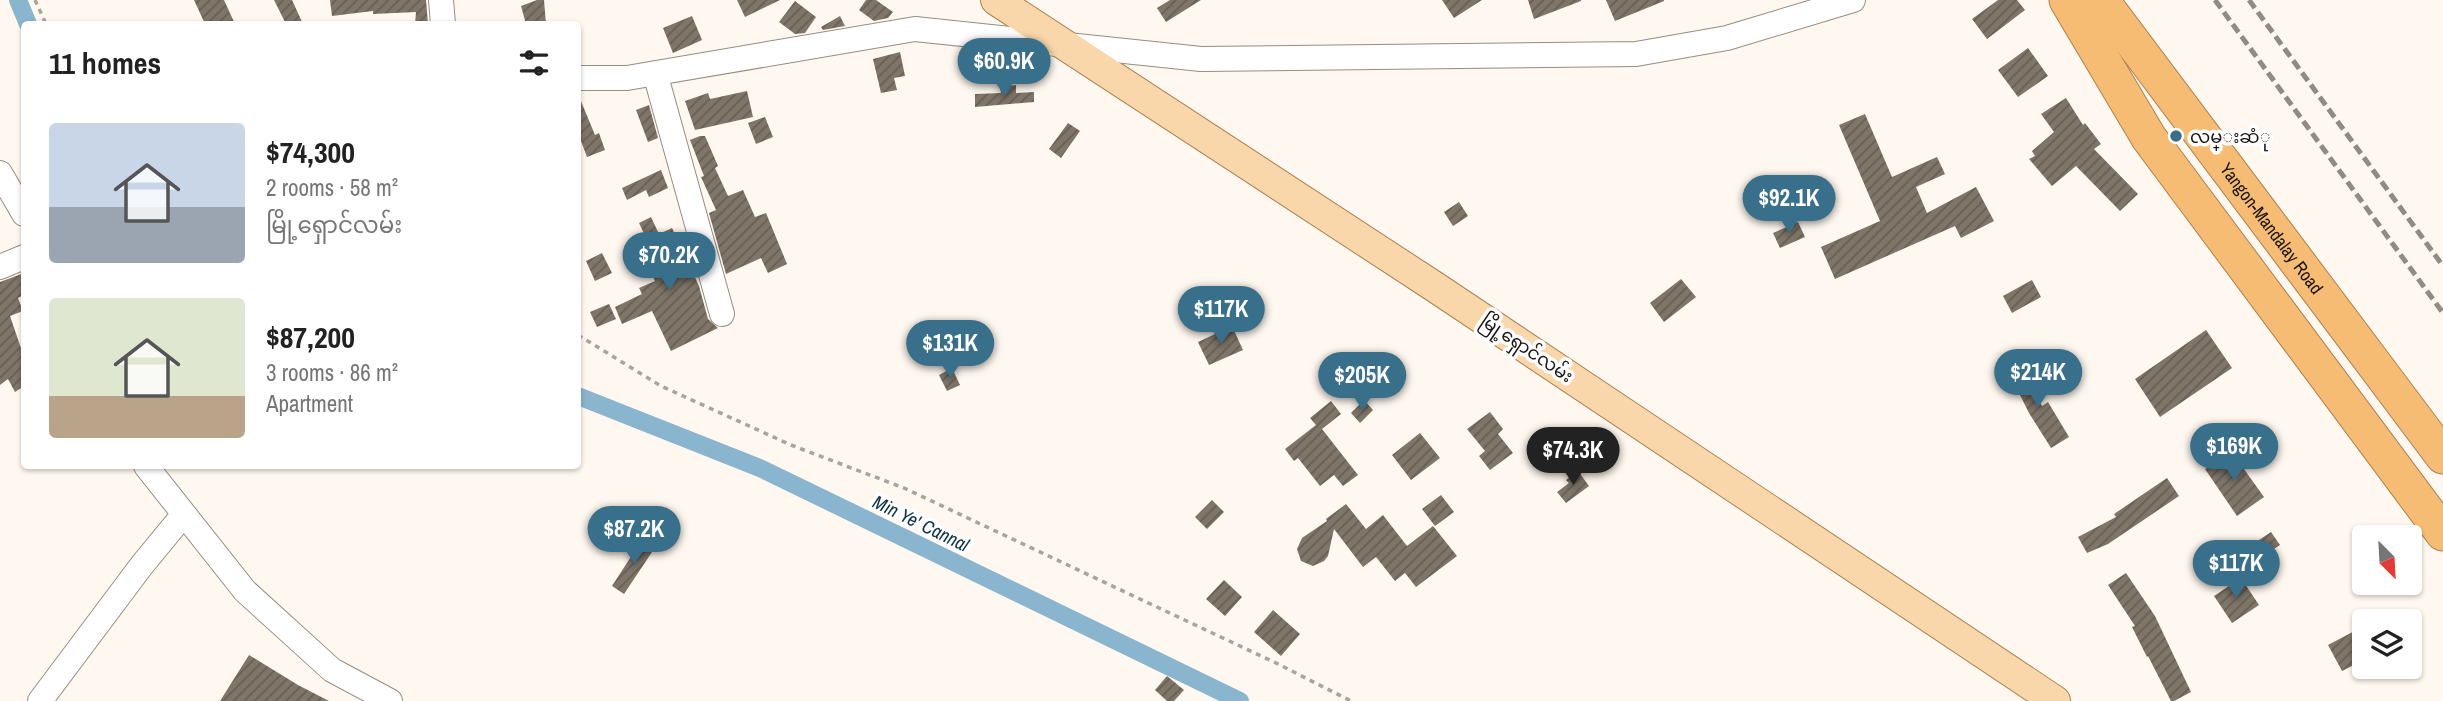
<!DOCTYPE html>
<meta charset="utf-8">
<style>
body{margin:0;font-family:"Archivo Narrow","Noto Sans Myanmar",sans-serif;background:#f6f6f6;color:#222;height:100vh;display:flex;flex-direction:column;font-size:26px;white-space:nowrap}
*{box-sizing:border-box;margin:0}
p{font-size:23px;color:#767676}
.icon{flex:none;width:38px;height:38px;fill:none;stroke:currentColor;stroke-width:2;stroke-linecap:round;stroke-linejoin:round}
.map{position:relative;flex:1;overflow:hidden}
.panel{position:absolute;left:21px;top:21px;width:560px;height:448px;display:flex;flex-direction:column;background:#fff;border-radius:7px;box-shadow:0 2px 5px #0004}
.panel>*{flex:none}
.needle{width:46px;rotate:156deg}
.controls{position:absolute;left:2352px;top:525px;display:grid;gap:14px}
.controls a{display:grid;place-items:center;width:70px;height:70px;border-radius:7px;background:#fff;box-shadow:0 2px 5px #0004;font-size:35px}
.price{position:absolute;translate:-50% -60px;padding:0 16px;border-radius:24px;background:#386f8a;color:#fff;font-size:23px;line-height:46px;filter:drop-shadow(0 2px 4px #0008)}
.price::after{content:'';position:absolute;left:50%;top:42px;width:21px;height:16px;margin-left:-10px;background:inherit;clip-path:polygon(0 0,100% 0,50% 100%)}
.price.on{background:#222;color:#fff}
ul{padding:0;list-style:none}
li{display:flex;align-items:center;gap:21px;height:175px;padding:0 28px}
li span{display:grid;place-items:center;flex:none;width:196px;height:140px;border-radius:7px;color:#555}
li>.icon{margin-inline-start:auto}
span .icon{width:84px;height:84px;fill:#fffc;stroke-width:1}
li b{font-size:30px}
h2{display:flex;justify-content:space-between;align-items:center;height:84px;padding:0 28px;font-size:30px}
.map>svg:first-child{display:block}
</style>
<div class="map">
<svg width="2443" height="701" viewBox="0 0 2443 701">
<defs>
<pattern id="building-hatch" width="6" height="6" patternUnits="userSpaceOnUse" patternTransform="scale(1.75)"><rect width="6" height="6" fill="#7f7569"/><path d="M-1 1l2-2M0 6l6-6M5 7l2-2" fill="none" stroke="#675f55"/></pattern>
</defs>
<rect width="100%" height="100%" fill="#fff8f0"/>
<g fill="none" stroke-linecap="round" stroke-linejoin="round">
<path stroke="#89b6ce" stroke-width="18" d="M 18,0 L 28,24
M 578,396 L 762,469 L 1240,701"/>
</g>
<path fill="url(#building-hatch)" d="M 194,0 L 224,0 L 235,24 L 205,24 Z
M 274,0 L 292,0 L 303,24 L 286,24 Z
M 330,0 L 426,0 L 428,24 L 415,24 L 416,12 L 373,14 L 373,11 L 332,16 Z
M 537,0 L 544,0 L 546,24 L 526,24 L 521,6 Z
M 737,0 L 780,0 L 745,17 Z
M 866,0 L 876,0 L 893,12 L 888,18 L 874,21 L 859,10 Z
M 1170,0 L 1201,0 L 1166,22 L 1157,8 Z
M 1442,0 L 1482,0 L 1454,18 Z
M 1528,0 L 1581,0 L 1581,1 L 1534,19 Z
M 1606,0 L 1664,0 L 1664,1 L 1615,21 Z
M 1998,0 L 2017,0 L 2025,10 L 1987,39 L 1972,19 Z
M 795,1 L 816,17 L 805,33 L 795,34 L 779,22 Z
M 692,16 L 702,40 L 673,53 L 663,28 Z
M 840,16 L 845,26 L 823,30 L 821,27 Z
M 2028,48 L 2048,76 L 2018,97 L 1998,70 Z
M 900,52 L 905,76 L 894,78 L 897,90 L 881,93 L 873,59 Z
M 1016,85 L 1016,93 L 1034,92 L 1034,102 L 975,107 L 975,94 L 1001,93 L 1000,87 Z
M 747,91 L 753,117 L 695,130 L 685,101 L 708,93 L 710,99 Z
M 578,94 L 595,135 L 599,133 L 605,150 L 587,157 L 578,133 Z
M 2066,98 L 2083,125 L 2085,123 L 2101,144 L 2094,149 L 2138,194 L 2120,211 L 2076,166 L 2052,186 L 2029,159 L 2035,156 L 2032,151 L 2054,132 L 2041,114 Z
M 649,105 L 658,138 L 648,142 L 636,110 Z
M 1865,114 L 1892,177 L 1937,157 L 1945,174 L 1916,187 L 1927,213 L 1976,187 L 1994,221 L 1961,238 L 1955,226 L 1835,279 L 1821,247 L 1880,221 L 1839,125 Z
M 765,117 L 773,137 L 756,144 L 748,123 Z
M 1068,123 L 1080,131 L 1061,158 L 1049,149 Z
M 700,136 L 705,136 L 718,166 L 715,168 L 728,196 L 743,190 L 755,217 L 766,213 L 787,264 L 768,273 L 761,258 L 726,274 L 709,213 L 716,210 L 701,177 L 704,176 L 690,140 Z
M 661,170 L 668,188 L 649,197 L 646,190 L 627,200 L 622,188 Z
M 1459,202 L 1468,216 L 1453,226 L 1444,212 Z
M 651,217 L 659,234 L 672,228 L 699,286 L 708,319 L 718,328 L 671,351 L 652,311 L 622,324 L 615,307 L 642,294 L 639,288 L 655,281 L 643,254 L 652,250 L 639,223 Z
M 1798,222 L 1805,237 L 1780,248 L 1773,233 Z
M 602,253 L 612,273 L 595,281 L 586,261 Z
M 24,273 L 24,295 L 18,298 L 23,311 L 10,316 L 24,357 L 24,386 L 15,392 L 8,379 L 0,385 L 0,282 Z
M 1681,279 L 1696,297 L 1664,322 L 1650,303 Z
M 2032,280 L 2041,297 L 2012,313 L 2003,296 Z
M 609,304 L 616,319 L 597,327 L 590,312 Z
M 1232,326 L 1243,350 L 1209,365 L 1198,342 Z
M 2206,330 L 2232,368 L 2160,417 L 2135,379 Z
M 2019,363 L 2042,406 L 2048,402 L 2069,437 L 2051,448 L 2029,413 L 2007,369 Z
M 952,368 L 960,385 L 947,391 L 939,375 Z
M 1364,400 L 1373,410 L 1360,423 L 1351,413 Z
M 1331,401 L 1341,414 L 1322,429 L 1358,475 L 1343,486 L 1334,475 L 1320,486 L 1298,458 L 1294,461 L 1285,449 L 1316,425 L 1310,418 Z
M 1490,412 L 1503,429 L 1498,434 L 1513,453 L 1490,470 L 1479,456 L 1485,451 L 1467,429 Z
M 1420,433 L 1440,458 L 1411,480 L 1392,455 Z
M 2231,451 L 2264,497 L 2237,516 L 2205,469 Z
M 1578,471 L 1589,486 L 1566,503 L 1557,492 L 1569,483 L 1566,480 Z
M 2167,478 L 2179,496 L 2108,544 L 2087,553 L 2078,537 L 2116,517 L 2114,514 Z
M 1441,495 L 1454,512 L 1435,526 L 1422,509 Z
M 1212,500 L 1224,512 L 1207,529 L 1195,517 Z
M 1346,504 L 1366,529 L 1383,515 L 1407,546 L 1433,526 L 1457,556 L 1416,587 L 1405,573 L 1395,581 L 1376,557 L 1363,567 L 1334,529 L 1328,556 L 1324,561 L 1313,566 L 1301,561 L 1297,549 L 1302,538 L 1327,521 L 1326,519 Z
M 2271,532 L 2280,545 L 2258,559 L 2250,546 Z
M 643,538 L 656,546 L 624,594 L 612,586 Z
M 2126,573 L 2155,616 L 2191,692 L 2174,701 L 2171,701 L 2148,656 L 2147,657 L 2132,627 L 2135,626 L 2108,585 Z
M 2241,578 L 2259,605 L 2232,623 L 2214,596 Z
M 1224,580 L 1242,597 L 1225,616 L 1206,599 Z
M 1273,610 L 1300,634 L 1281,656 L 1254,632 Z
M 2364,626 L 2364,660 L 2342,671 L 2328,645 Z
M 249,655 L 298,685 L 329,701 L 220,701 Z
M 1167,676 L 1184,690 L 1174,701 L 1167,701 L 1155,690 Z"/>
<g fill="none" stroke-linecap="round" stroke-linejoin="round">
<defs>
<path id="minor" d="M 441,0 L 443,24
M 655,73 L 722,314
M 578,78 L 627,78 L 915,29 L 1201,59 L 1636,54 L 1727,38 L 1853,0
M 0,173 L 24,214
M 0,267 L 24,257
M 146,466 L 245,591 L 332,670 L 390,701
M 40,701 L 142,565 L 184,514"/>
<path id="major" d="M 996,0 L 1435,287 L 2055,701"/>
<g id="highway">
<path d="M 2067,0 L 2149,138 L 2443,533"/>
<path id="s1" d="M 2101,0 L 2443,456"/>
</g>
</defs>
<use href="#minor" stroke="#978d81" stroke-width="26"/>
<use href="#major" stroke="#aa8251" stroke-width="32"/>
<use href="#highway" stroke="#aa8251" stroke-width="37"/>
<path stroke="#aaa49d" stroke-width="3.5" stroke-dasharray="5 5" stroke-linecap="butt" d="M 35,0 L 46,24
M 578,335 L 661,386 L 791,445 L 904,488 L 1276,663 L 1351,701"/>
<use href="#minor" stroke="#fff" stroke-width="24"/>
<use href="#major" stroke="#fad7ab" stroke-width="30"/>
<use href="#highway" stroke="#f7bc73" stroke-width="35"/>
<path stroke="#908b85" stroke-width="5" stroke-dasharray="10 5" stroke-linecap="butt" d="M 2215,0 L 2443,313
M 2249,0 L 2443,266"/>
</g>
<circle fill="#386f8a" stroke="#fff" stroke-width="2.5" cx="2176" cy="136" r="7"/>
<g text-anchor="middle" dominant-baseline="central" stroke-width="7" stroke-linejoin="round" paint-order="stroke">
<g font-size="18" fill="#1a1612" stroke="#fff" text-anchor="start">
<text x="2190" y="136">လမ္းဆံု</text>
</g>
<g font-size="18" fill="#1a1612" stroke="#fff">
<text stroke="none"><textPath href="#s1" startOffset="285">Yangon-Mandalay Road</textPath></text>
<text transform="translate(1527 348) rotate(34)">မြို့ရှောင်လမ်း</text>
</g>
<g font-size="19" font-style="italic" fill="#093243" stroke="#fff">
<text transform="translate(921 523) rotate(26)">Min Ye' Cannal</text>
</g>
</g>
</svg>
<div class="controls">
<a><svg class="needle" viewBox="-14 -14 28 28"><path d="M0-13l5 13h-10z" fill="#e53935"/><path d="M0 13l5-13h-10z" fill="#767676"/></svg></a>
<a><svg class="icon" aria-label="layers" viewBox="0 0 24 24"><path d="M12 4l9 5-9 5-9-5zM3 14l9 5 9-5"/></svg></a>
</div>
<b class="price" style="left:1004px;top:98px">$60.9K</b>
<b class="price" style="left:1789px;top:235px">$92.1K</b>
<b class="price" style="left:669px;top:292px">$70.2K</b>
<b class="price" style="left:1221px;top:346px">$117K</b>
<b class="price" style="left:950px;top:380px">$131K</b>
<b class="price" style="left:2038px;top:409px">$214K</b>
<b class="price" style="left:1362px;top:412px">$205K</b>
<b class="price" style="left:2234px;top:483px">$169K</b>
<b class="price on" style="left:1573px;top:487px">$74.3K</b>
<b class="price" style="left:634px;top:566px">$87.2K</b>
<b class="price" style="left:2236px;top:600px">$117K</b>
<section class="panel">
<h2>11 homes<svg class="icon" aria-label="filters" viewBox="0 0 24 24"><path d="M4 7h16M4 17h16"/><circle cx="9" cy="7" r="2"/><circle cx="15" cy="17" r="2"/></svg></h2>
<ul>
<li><span style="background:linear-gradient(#c9d6e8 60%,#9aa5b1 0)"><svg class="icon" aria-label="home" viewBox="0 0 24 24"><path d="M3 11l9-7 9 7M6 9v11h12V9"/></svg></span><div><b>$74,300</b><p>2 rooms · 58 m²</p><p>မြို့ရှောင်လမ်း</p></div></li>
<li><span style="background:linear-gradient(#dfe7d0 70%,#b9a48a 0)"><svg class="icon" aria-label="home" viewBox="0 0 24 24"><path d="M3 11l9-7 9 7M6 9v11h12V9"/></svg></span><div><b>$87,200</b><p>3 rooms · 86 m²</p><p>Apartment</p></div></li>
</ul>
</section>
</div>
